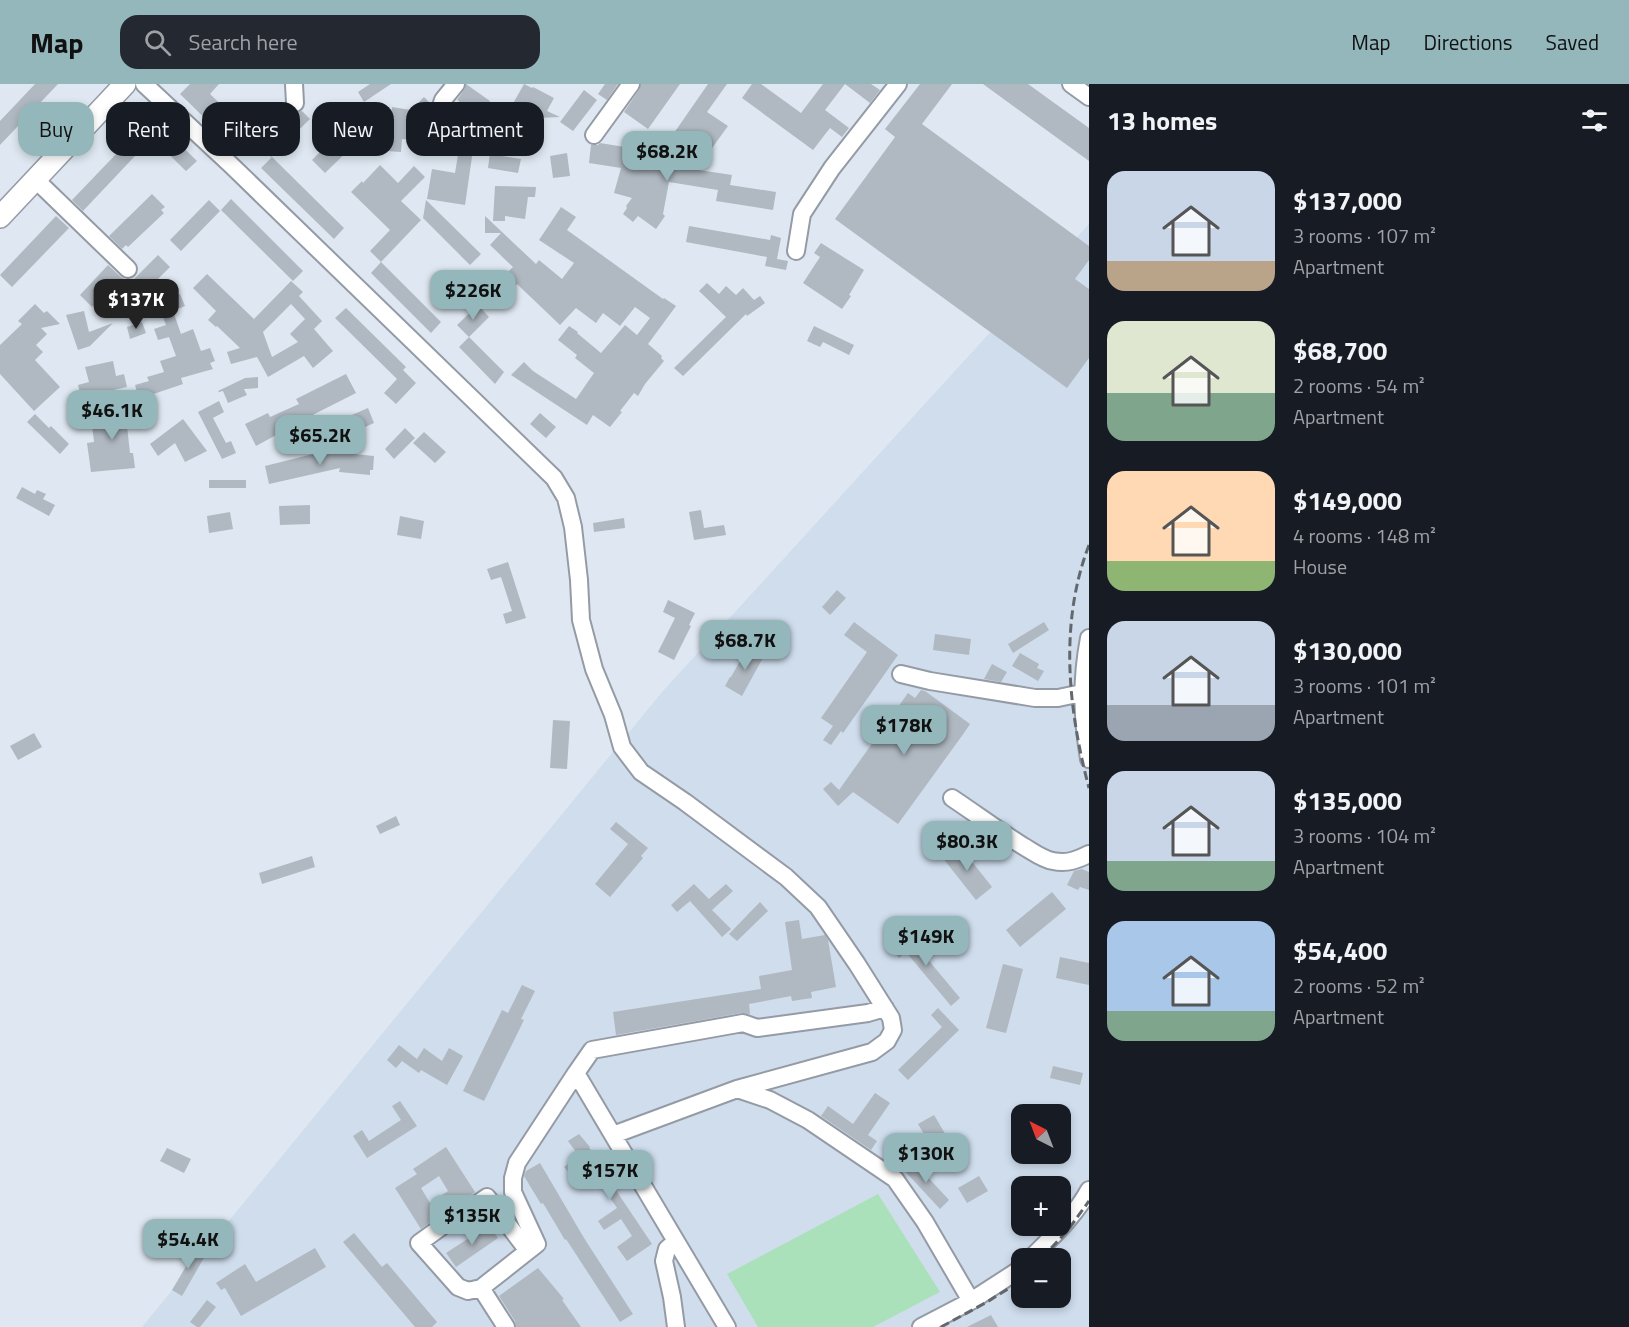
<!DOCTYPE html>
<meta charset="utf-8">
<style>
body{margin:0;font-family:"Titillium Web",sans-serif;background:#242831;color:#f1f3f6;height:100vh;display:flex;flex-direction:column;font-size:22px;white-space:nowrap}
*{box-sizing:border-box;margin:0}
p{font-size:20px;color:#9ea1a6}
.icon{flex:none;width:33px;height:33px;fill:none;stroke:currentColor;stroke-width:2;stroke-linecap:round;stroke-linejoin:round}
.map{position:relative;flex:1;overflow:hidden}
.drawer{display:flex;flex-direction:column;background:#171b24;width:540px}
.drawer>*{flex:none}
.top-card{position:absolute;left:18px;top:18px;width:570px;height:54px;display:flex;gap:12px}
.needle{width:39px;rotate:318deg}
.buttons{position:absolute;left:1011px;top:1020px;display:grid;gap:12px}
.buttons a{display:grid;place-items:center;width:60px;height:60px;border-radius:12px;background:#171b24;box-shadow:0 3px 9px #0003;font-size:30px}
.price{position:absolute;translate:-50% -51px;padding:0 14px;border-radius:12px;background:#94b7bc;color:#111;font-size:20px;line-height:39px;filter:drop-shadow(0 2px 3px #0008)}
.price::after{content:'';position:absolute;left:50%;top:36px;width:18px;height:14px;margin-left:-9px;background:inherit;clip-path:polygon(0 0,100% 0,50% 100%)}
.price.active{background:#222;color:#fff}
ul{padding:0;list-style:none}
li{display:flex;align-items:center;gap:18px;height:150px;padding:0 18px}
li span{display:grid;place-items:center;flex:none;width:168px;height:120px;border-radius:18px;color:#555}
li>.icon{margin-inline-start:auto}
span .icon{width:72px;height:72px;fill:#fffc;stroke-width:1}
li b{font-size:26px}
h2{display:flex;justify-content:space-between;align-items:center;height:72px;padding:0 18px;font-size:26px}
.tag{padding:0 21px;border-radius:18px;background:#171b24;box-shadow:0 3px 9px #0003;font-size:21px;line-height:54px}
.tag.active{background:#94b7bc;color:#111}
header{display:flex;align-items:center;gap:36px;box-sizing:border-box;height:84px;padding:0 30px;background:#94b7bc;color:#111}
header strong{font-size:28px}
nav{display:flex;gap:33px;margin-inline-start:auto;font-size:21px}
.search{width:420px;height:54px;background:#242831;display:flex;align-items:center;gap:15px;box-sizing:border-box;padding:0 21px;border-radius:18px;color:#9ea1a6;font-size:22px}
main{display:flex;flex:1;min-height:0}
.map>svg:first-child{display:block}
</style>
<header>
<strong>Map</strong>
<div class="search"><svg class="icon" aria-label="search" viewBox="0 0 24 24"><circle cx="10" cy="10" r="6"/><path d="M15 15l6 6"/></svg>Search here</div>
<nav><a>Map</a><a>Directions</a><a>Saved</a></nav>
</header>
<main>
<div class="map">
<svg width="1089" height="1243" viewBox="0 0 1089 1243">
<rect width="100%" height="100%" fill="#dfe8f2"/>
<path fill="#cfdded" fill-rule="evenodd" d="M 1089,140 L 1089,1243 L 142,1243 L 662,608 ZM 1022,1030 L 1060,1030 L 1060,1070 L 1022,1070 ZM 1022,1102 L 1060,1102 L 1060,1142 L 1022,1142 ZM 1022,1174 L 1060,1174 L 1060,1214 L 1022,1214 Z"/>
<path fill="#abe1ba" d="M 878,1110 L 940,1208 L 873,1243 L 758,1243 L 727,1190 Z"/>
<path fill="#b0b8c1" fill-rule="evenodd" d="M 35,0 L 58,0 L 0,61 L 0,37 Z
M 190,0 L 219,0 L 210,10 L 242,41 L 227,56 L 180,10 Z
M 370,0 L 391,0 L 364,18 L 358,8 Z
M 466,0 L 490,17 L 482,32 L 489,33 L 483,68 L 473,66 L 465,121 L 427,115 L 432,85 L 455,89 L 459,65 L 421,60 L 421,57 L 402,55 L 401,68 L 373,66 L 375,46 L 389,47 L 392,23 L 411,26 L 424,13 L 431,20 L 429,26 L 411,43 L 426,45 L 432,51 L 438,51 L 443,48 L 454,49 L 459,17 L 457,16 L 464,6 Z
M 524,0 L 532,4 L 533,3 L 554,14 L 547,27 L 560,33 L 538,34 L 538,47 L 515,35 L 514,37 L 506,32 Z
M 605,0 L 618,0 L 607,16 L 598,10 Z
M 641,0 L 680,0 L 648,45 L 624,28 L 639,6 Z
M 708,0 L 727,0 L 707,28 L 728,42 L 712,64 L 699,55 L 694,63 L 674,49 Z
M 752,0 L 761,0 L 801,29 L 823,0 L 871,0 L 880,6 L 870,19 L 845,0 L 825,26 L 849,44 L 842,53 L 830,44 L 813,66 L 742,14 Z
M 920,0 L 952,0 L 922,40 L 1089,162 L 1089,176 L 1075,195 L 1089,205 L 1089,274 L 1067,304 L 835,135 L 895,53 L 885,45 Z
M 983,0 L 1028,0 L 1089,44 L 1089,77 Z
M 584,6 L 597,16 L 573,47 L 560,38 Z
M 302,27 L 310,35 L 271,73 L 260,63 L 294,29 Z
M 149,30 L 197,77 L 186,87 L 152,54 L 83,127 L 72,116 L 141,44 L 138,41 Z
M 333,33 L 359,56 L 325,89 L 312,76 L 337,51 L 326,40 Z
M 494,53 L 504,55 L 502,72 L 521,75 L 518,89 L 488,84 L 490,69 L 485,68 Z
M 600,59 L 674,71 L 672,82 L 732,91 L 730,101 L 776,108 L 773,126 L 716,117 L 718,106 L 669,98 L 663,130 L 665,132 L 656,145 L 638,132 L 633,138 L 623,130 L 627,124 L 626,122 L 632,114 L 614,109 L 621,84 L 589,79 L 591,61 L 598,61 Z
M 567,69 L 570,92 L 553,94 L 550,72 Z
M 272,73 L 344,144 L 334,155 L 261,84 Z
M 380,81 L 398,99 L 414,82 L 425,93 L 401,117 L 421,136 L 381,178 L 370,167 L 390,146 L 351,108 L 362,97 L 363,99 Z
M 495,102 L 536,103 L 535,113 L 528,113 L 525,135 L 505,132 L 505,137 L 493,137 Z
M 152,110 L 165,123 L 161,126 L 164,129 L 128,163 L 126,161 L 122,165 L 109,152 Z
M 231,115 L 303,187 L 293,197 L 221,126 Z
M 209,116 L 220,127 L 181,167 L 170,156 Z
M 426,116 L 481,170 L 470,181 L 423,134 Z
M 561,123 L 576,133 L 567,146 L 663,215 L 664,214 L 676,222 L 648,260 L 662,272 L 661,274 L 664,277 L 645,300 L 638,312 L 634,309 L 620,327 L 622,328 L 610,343 L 593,331 L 587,341 L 511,291 L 524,278 L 533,287 L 576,315 L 594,289 L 575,274 L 577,271 L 558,256 L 569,242 L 578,248 L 577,249 L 601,269 L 625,241 L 637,251 L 650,234 L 635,223 L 620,242 L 603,229 L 596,239 L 576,224 L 560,241 L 517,200 L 498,218 L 488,207 L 513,183 L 490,161 L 501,149 L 485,149 L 485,132 L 536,180 L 539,176 L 562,195 L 574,179 L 539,156 Z
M 56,132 L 69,144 L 12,203 L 0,191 Z
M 689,142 L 770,156 L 771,151 L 781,154 L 777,175 L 788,177 L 786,186 L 765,182 L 767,173 L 686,158 Z
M 821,159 L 864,186 L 849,211 L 851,212 L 842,225 L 803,199 L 820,173 L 814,169 Z
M 158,171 L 170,183 L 125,228 L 106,208 L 92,223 L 80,211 L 108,181 L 121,193 L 130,199 Z
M 381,178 L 441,238 L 431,249 L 371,189 Z
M 207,190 L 254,235 L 291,197 L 303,208 L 299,212 L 322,237 L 314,245 L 333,267 L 313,284 L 304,272 L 268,293 L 257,273 L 231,280 L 227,268 L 240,264 L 217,242 L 216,243 L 208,236 L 216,227 L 193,204 ZM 291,220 L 305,235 L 290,250 L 298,258 L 272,273 L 263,248 Z
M 707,199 L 719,210 L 726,202 L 736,211 L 743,204 L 754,216 L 760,212 L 765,219 L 747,232 L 746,230 L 683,292 L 674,284 L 726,233 L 699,207 Z
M 180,210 L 185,222 L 173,227 L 181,250 L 193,245 L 201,267 L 210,264 L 215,277 L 210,279 L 213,285 L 181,294 L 183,300 L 139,315 L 135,301 L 149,297 L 147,293 L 164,288 L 160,277 L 176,272 L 169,253 L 158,256 L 154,245 L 166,241 L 158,220 Z
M 35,220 L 44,229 L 47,227 L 60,240 L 41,244 L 47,250 L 36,261 L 43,268 L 35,276 L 60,303 L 34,327 L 0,290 L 0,261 L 22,240 L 18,237 Z
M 478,221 L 489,233 L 469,253 L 457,241 Z
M 346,224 L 406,283 L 403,286 L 416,299 L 396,320 L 384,309 L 397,295 L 335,234 Z
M 84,227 L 89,248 L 113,239 L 90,262 L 78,266 L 66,231 Z
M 142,238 L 146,249 L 130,255 L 127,243 Z
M 814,242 L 854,261 L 849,271 L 823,258 L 820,263 L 807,257 Z
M 469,253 L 504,288 L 495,300 L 459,263 Z
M 113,277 L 116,292 L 124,290 L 127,303 L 81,313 L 78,301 L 89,298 L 85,283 Z
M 346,290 L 356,309 L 277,349 L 278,350 L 256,362 L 245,340 L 268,329 L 270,333 L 299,320 L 296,315 Z
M 258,293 L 258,304 L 244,305 L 247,311 L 228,319 L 223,307 L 219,308 L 218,307 L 245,294 Z
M 219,317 L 224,328 L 213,334 L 226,359 L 231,357 L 236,369 L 222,375 L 198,328 Z
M 368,324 L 374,339 L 354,348 L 347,333 Z
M 120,325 L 139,325 L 139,346 L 130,333 L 131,342 L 127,342 L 130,369 L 133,369 L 135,384 L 91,388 L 87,359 L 94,358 L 91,332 L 120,329 Z
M 540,329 L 556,343 L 546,354 L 530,340 Z
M 35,330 L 49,344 L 51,342 L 69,360 L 60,370 L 27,338 Z
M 183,335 L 207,367 L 185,378 L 175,359 L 158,372 L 150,360 Z
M 405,344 L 415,354 L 394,375 L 385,365 Z
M 424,348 L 446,368 L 435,379 L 413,359 Z
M 325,367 L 374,372 L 373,386 L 370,386 L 370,391 L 339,388 L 340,384 L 269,400 L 265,382 Z
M 209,396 L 246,396 L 246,404 L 209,404 Z
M 22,403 L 35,410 L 37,406 L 46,410 L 43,415 L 55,421 L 49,432 L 16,414 Z
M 310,421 L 310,440 L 280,441 L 279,422 Z
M 701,426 L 704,444 L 724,441 L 726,451 L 694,456 L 689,428 Z
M 230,428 L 233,445 L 209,449 L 207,432 Z
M 400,432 L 424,437 L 421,455 L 397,451 Z
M 624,434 L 625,444 L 594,448 L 593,439 Z
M 508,478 L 526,534 L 506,540 L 503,530 L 512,527 L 501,493 L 491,496 L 487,485 Z
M 837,506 L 846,514 L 830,531 L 822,523 Z
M 668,516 L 695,529 L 689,541 L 691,542 L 674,576 L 658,568 L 675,534 L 663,528 Z
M 854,538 L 898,571 L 843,649 L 841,647 L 831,661 L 823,656 L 833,642 L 821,634 L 867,568 L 844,551 Z
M 1044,538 L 1049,546 L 1013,569 L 1008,560 Z
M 935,550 L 971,555 L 969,571 L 933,566 Z
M 749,561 L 765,570 L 742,612 L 725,602 L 730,593 L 731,593 Z
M 1020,569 L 1039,580 L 1037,584 L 1044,587 L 1038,597 L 1012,582 Z
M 992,580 L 1007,588 L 1001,598 L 984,595 Z
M 921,606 L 925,607 L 970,640 L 964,649 L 898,740 L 853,708 L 838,722 L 823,705 L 831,698 L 839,706 L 908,609 L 915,614 Z
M 553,636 L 570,637 L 567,685 L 550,684 Z
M 34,649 L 42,663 L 18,676 L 10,662 Z
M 396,732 L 400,741 L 380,750 L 376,742 Z
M 616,738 L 648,764 L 641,772 L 643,774 L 610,813 L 595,800 L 628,760 L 610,745 Z
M 958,760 L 992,803 L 976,816 L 942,773 Z
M 312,772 L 315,783 L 262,800 L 259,789 Z
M 1082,785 L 1089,788 L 1089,806 L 1080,803 L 1078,806 L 1067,801 L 1074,787 Z
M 694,800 L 709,815 L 726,800 L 733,807 L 712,826 L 731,845 L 722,853 L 690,817 L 677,828 L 671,821 Z
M 1052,808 L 1066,825 L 1020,863 L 1006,846 Z
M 760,818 L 768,827 L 737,857 L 729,850 Z
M 799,836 L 802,855 L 825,851 L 828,856 L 836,903 L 811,908 L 812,914 L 792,917 L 791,912 L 749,920 L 750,930 L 741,929 L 616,951 L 613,928 L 761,905 L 759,892 L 792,886 L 785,838 Z
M 916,847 L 922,854 L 915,860 L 960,914 L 951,922 L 906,868 L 899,874 L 893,866 Z
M 1060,873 L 1089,879 L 1089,901 L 1056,894 Z
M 1003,880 L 1023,885 L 1006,949 L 986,944 Z
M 522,901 L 535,907 L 521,935 L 524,936 L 484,1017 L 463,1007 L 502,926 L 508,929 Z
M 938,924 L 959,946 L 908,996 L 898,986 L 942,943 L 931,931 Z
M 399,961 L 417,975 L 424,964 L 442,977 L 449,964 L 463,972 L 447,1001 L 421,986 L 419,989 L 402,977 L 396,984 L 387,976 Z
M 1053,982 L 1083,989 L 1080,1001 L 1050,994 Z
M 875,1009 L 890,1019 L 868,1051 L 877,1057 L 871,1066 L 821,1032 L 828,1022 L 853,1040 Z
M 400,1017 L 417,1042 L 367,1074 L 353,1052 L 362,1046 L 369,1057 L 401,1036 L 392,1022 Z
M 934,1031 L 957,1070 L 941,1079 L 918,1040 Z
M 579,1050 L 590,1063 L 589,1064 L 593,1068 L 591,1069 L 652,1160 L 627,1177 L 617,1163 L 632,1152 L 621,1135 L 604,1146 L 598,1137 L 617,1124 L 586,1080 L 571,1091 L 564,1083 L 579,1072 L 568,1057 Z
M 446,1063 L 475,1108 L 456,1122 L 452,1126 L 452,1131 L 449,1132 L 444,1131 L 438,1132 L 421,1145 L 395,1104 L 417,1090 L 413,1085 ZM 439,1092 L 448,1107 L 430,1119 L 421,1104 Z
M 167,1064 L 191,1075 L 184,1089 L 160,1077 Z
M 911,1075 L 949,1116 L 940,1125 L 902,1084 Z
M 540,1079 L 584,1154 L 633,1230 L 620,1238 L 566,1155 L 565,1156 L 543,1119 L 541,1120 L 524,1092 L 526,1087 Z
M 979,1092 L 988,1107 L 967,1119 L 958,1104 Z
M 489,1141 L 498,1154 L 456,1183 L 446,1169 Z
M 354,1149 L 382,1183 L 387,1179 L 437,1238 L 432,1243 L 415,1243 L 343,1158 Z
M 188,1163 L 205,1172 L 182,1212 L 172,1206 L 188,1179 L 181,1175 Z
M 315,1164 L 326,1183 L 241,1232 L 225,1204 L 221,1206 L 216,1199 L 245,1180 L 256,1198 Z
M 538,1184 L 564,1215 L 562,1216 L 581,1243 L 516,1243 L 515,1237 L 499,1212 Z
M 207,1216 L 216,1223 L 200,1243 L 197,1243 L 190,1238 Z
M 991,1231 L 998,1243 L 967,1243 Z"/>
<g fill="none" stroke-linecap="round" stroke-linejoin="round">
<defs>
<path id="minor" d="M 144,0 L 231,81 L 554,394 L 566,414 L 573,443 L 579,496 L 581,536 L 594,585 L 613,631 L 622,663 L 641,688 L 685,718 L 786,793 L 818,823 L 857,880 L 891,934 L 893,946 L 887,957 L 872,968 L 737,1005 L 613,1051
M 294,0 L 295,19
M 1071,0 L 1089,13
M 435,41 L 443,16 L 456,0
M 594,51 L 631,0
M 36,96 L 128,185
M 796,167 L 802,130 L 832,84 L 898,0
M 1089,554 C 1081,596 1082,633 1089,675
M 901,590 L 930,597 L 1035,614 L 1058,614 L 1082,609
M 952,714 C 976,730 999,747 1023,762 C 1032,767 1042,775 1053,777 C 1067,780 1077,776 1089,770
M 737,1005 L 770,1016 L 808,1036 L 895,1095 L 925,1138 L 971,1217
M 462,1130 L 487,1113 L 528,1167
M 444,1141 L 419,1159 L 458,1203 L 468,1207 L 481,1204
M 1031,1174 C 1051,1154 1075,1132 1089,1106
M 506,1243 L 481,1204 L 537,1160 L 513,1108 L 513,1094 L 517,1079 L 576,989
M 676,1243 L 672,1213 L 664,1177 L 667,1165 L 676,1157
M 727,1243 L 576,989 L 592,966 L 743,939 L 757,944 L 868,929 L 885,924
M 921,1243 L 971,1217 L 1022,1184"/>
<path id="major" d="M 0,133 L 125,0"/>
</defs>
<use href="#minor" stroke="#949ba5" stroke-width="20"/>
<use href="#major" stroke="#949ba5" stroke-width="24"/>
<use href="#minor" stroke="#fff" stroke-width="16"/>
<use href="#major" stroke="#fff" stroke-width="21"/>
<path stroke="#63686e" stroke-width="3" stroke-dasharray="9 4.5" stroke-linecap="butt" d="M 1089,461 C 1059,539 1068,625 1089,704
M 1042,1174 L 1068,1146 L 1089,1117
M 941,1243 L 987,1218 L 1022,1196"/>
</g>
</svg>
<div class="buttons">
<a><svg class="needle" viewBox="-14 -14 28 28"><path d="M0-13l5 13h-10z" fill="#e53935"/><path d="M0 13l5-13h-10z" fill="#9ea1a6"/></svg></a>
<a>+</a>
<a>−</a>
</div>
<b class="price" style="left:667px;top:98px">$68.2K</b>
<b class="price" style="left:473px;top:237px">$226K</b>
<b class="price active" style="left:136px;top:246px">$137K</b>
<b class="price" style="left:112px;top:357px">$46.1K</b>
<b class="price" style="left:320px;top:382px">$65.2K</b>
<b class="price" style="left:745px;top:587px">$68.7K</b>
<b class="price" style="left:904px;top:672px">$178K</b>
<b class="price" style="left:967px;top:788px">$80.3K</b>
<b class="price" style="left:926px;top:883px">$149K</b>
<b class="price" style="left:926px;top:1100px">$130K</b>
<b class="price" style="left:610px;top:1117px">$157K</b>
<b class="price" style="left:472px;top:1162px">$135K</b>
<b class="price" style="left:188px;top:1186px">$54.4K</b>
<div class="top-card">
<a class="tag active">Buy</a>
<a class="tag">Rent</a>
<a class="tag">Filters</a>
<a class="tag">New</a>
<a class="tag">Apartment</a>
</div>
</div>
<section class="drawer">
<h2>13 homes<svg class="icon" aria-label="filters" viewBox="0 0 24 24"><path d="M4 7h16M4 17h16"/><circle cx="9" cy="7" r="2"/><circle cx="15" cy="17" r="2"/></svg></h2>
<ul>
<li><span style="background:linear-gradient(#c9d6e8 75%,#b9a48a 0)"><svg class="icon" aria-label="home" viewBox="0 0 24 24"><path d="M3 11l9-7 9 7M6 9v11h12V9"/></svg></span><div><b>$137,000</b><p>3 rooms · 107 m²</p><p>Apartment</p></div></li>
<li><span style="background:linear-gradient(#dfe7d0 60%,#7fa58c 0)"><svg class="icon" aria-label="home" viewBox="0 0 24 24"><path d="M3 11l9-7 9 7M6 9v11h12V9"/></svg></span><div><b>$68,700</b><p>2 rooms · 54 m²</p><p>Apartment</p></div></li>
<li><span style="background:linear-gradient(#ffd9b3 75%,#8fb573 0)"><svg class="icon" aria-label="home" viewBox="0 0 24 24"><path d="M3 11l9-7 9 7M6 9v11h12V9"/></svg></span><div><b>$149,000</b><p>4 rooms · 148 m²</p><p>House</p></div></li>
<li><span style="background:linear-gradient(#c9d6e8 70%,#9aa5b1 0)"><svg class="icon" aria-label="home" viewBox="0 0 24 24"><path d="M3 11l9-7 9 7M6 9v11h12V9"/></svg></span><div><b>$130,000</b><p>3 rooms · 101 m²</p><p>Apartment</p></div></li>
<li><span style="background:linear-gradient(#c9d6e8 75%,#7fa58c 0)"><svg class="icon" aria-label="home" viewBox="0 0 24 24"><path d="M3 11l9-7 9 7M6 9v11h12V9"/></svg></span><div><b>$135,000</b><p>3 rooms · 104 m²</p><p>Apartment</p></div></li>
<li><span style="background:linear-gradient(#a9c7e8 75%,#7fa58c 0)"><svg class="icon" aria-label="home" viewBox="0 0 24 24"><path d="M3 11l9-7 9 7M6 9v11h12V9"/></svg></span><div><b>$54,400</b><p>2 rooms · 52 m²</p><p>Apartment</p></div></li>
</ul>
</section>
</main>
